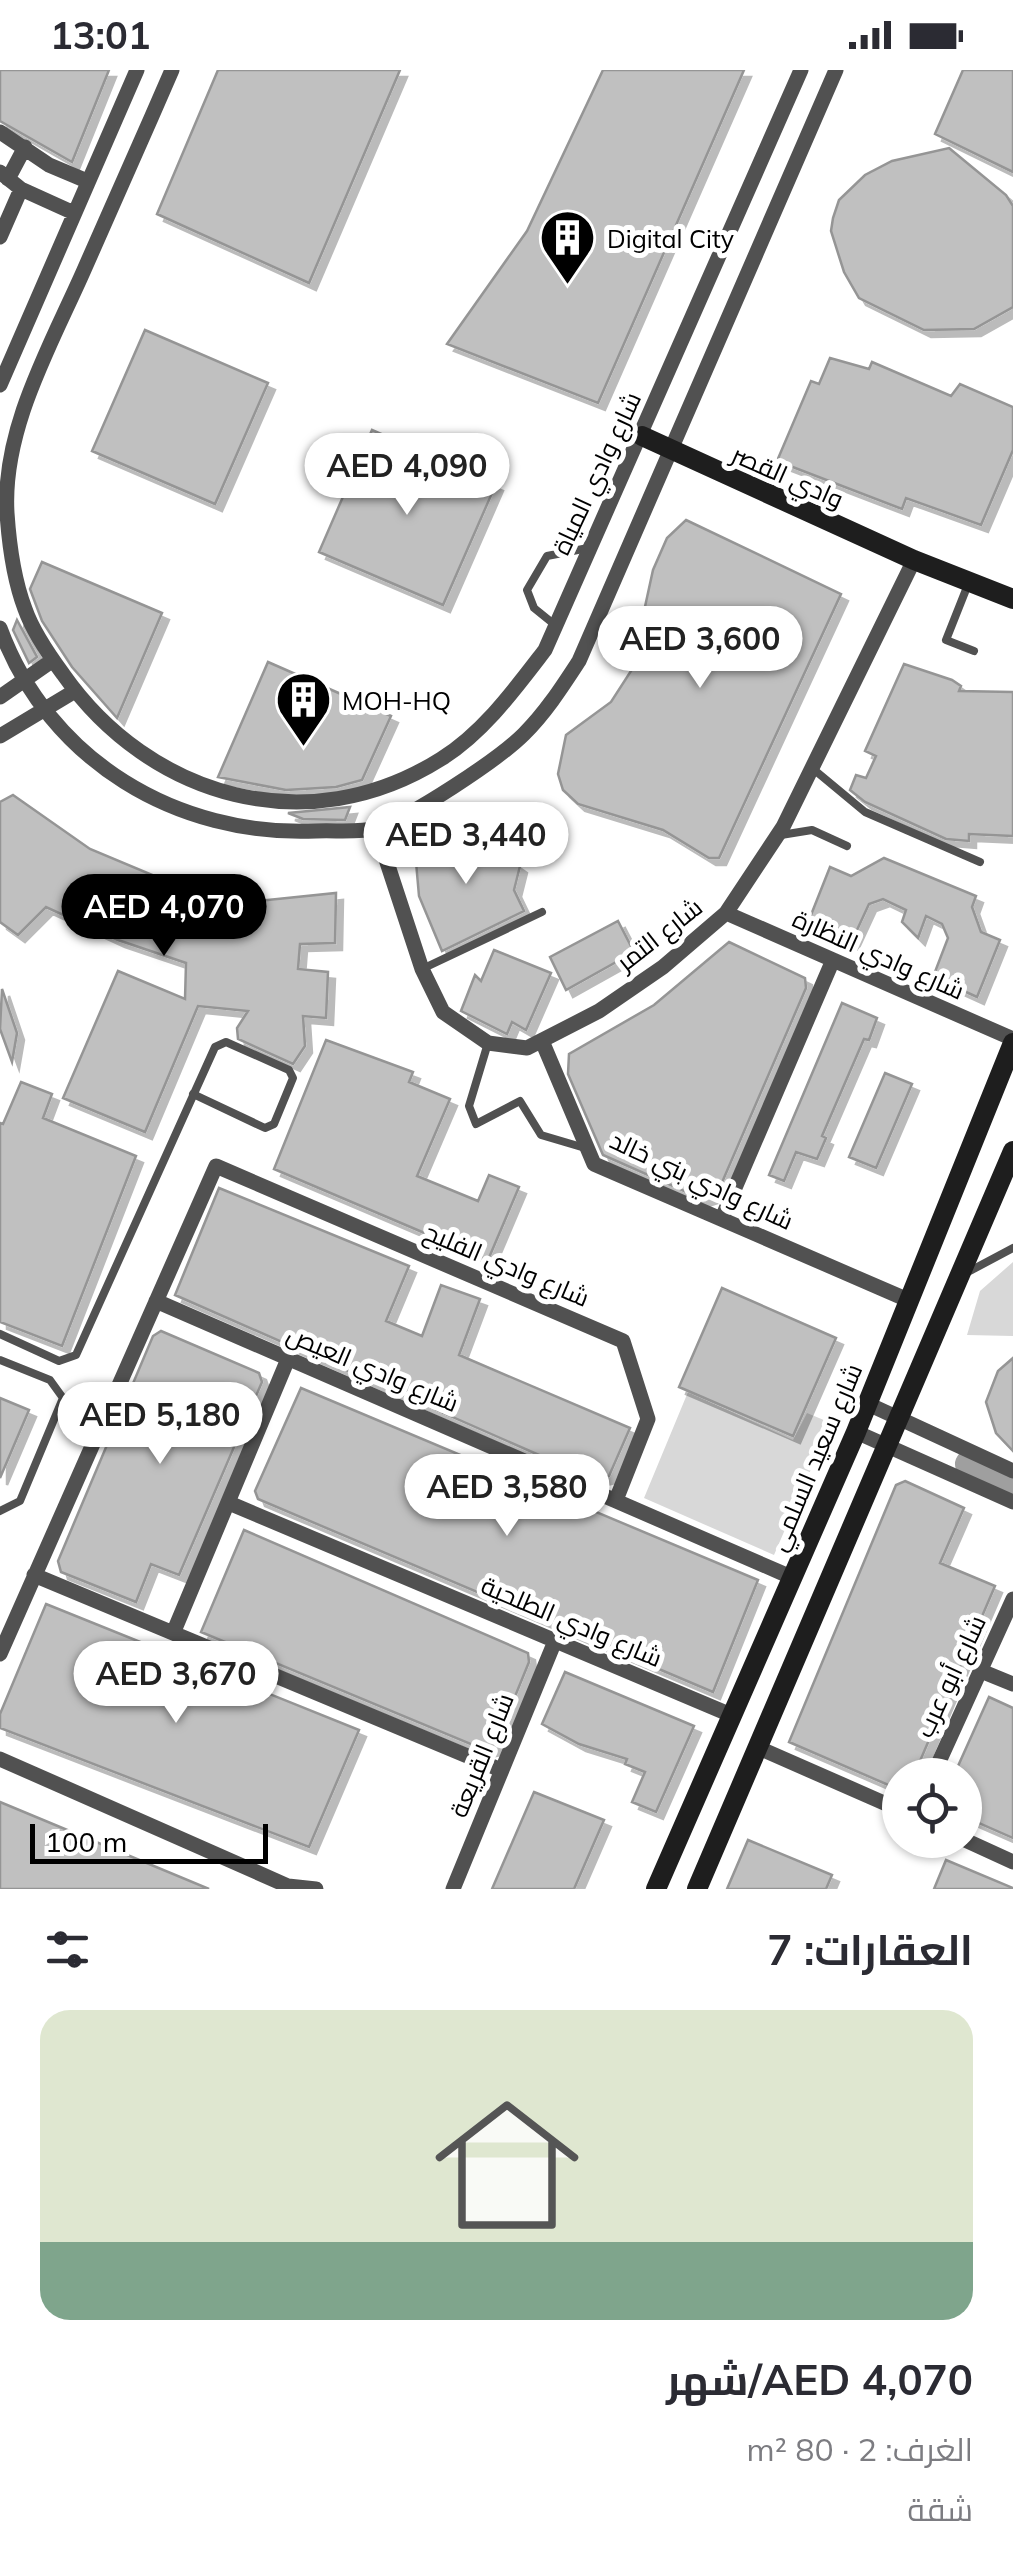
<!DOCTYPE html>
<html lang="ar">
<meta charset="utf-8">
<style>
body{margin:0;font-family:Mulish,Cairo,sans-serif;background:#f2f2f3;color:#2b2b33;direction:rtl;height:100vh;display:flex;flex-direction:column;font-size:38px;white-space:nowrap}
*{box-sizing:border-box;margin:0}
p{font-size:32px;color:#7c7c81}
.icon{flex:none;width:55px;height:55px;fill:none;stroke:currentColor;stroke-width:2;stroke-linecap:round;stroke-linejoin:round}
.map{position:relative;height:1819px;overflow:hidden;direction:ltr}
.drawer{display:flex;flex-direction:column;background:#fff;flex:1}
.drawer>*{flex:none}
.controls{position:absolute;left:882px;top:1688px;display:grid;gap:20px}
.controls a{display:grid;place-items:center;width:100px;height:100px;border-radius:50%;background:#fff;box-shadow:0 2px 8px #0004;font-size:50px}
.scale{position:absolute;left:30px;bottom:25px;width:238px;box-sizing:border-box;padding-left:10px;border:5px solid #000;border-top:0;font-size:28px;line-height:35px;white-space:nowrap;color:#000;-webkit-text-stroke:8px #fff;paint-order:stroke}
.price{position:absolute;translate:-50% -85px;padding:0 22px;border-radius:35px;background:#fff;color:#222;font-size:32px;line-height:65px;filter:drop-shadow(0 2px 5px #0008)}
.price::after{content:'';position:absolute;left:50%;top:60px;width:30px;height:22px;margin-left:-15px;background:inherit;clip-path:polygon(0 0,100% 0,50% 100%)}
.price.selected{background:#000;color:#fff}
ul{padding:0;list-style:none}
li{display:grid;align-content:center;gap:20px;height:530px;padding:0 40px}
li span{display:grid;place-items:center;height:310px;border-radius:30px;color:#555}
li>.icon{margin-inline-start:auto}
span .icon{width:180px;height:180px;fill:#fffc;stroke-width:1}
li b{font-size:42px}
h2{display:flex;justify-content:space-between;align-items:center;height:120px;padding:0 40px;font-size:42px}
.status{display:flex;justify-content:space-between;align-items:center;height:70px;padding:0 50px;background:#fff;direction:ltr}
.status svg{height:28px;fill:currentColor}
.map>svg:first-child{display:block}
</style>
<div class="status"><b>13:01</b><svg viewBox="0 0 49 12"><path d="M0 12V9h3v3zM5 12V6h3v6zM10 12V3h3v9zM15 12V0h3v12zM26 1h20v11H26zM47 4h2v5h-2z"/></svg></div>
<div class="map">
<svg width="1013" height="1819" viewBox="0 0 1013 1819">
<defs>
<filter id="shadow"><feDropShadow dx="7" dy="7" stdDeviation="0" flood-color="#0004"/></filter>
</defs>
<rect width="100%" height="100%" fill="#fff"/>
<path fill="#d8d8d8" d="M 1013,1192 L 1013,1266 L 967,1265 L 980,1221 Z
M 688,1322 L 793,1370 L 807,1343 L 831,1353 L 774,1485 L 644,1428 Z"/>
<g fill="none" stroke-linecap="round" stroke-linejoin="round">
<path stroke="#9f9f9f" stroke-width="28" d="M 969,1394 L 1013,1411"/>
</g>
<path fill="#c0c0c0" stroke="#959595" stroke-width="2.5" filter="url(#shadow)" d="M 0,0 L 109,0 L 72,92 L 0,51 Z
M 218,0 L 400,0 L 309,213 L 157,144 Z
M 603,0 L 744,0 L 598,333 L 447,274 L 527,161 Z
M 963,0 L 1013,0 L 1013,102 L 935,64 Z
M 949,78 L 1006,125 L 1013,136 L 1013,237 L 974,259 L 924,260 L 859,228 L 844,202 L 831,161 L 833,148 L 839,130 L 865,105 L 892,91 Z
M 145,260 L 268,313 L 215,434 L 92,381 Z
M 830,288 L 869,299 L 872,292 L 951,326 L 960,314 L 1013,337 L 1013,380 L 981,455 L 906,428 L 902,439 L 777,391 L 811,311 L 819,314 Z
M 372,360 L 496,414 L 443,535 L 319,482 Z
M 686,450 L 841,524 L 719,788 L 709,788 L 663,760 L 578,734 L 563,720 L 558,704 L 566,665 L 611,632 L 631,601 L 653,500 L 667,468 Z
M 42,492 L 162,543 L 117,648 L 72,597 L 42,551 L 30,519 Z
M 17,550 L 37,587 L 29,593 L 13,560 Z
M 268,592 L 391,646 L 362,710 L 336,717 L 286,720 L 218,707 Z
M 904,594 L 952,610 L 961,616 L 959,621 L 1013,622 L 1013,766 L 969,764 L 969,771 L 946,769 L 865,732 L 850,720 L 856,705 L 866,708 L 876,686 L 865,681 Z
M 13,725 L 90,779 L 176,815 L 258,831 L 336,823 L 335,873 L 300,874 L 298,899 L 328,902 L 326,948 L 303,946 L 305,976 L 293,994 L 238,969 L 237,958 L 248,941 L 198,936 L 145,1062 L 63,1028 L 118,901 L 185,929 L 186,893 L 118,870 L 46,837 L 18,865 L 0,852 L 0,732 Z
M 350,737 L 345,750 L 303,749 L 288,743 Z
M 474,764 L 520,796 L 514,820 L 524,841 L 442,881 L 419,826 L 416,792 L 436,767 Z
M 884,788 L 976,826 L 972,837 L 981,862 L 1000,870 L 977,927 L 933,907 L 948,868 L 942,854 L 926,846 L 918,868 L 902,852 L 906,840 L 883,829 L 869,834 L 851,873 L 807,855 L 830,797 L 851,806 Z
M 618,851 L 634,882 L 566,920 L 550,887 Z
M 729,872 L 805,908 L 806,918 L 717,1124 L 702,1129 L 603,1085 L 568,1004 L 569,984 L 654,935 Z
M 494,880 L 551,903 L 526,960 L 512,952 L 507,964 L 461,941 L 475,905 L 481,911 Z
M 2,919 L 17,963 L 12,992 L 0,959 Z
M 842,933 L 877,948 L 869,970 L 864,969 L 822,1066 L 826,1068 L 817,1089 L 796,1082 L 784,1111 L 769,1105 Z
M 326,970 L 413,1002 L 409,1012 L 450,1029 L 417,1106 L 478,1131 L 489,1105 L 519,1117 L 488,1190 L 274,1099 Z
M 885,1003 L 912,1014 L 876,1098 L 849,1087 Z
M 21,1012 L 52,1024 L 43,1048 L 136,1086 L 62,1276 L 0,1252 L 0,1053 L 3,1054 Z
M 219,1118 L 409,1196 L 386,1251 L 422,1266 L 441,1215 L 480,1229 L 459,1285 L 630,1358 L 609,1406 L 596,1409 L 539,1385 L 175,1225 Z
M 722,1218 L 836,1268 L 793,1366 L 679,1317 Z
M 161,1261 L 259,1303 L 262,1312 L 179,1505 L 151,1494 L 136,1532 L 61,1502 L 58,1491 L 153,1266 Z
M 1013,1288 L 1013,1381 L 996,1363 L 986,1332 L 998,1301 Z
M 301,1318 L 758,1510 L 713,1622 L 258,1429 L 255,1421 Z
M 0,1328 L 29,1340 L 0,1408 Z
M 905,1411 L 964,1438 L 940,1493 L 995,1516 L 914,1705 L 900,1705 L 900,1720 L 789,1672 L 896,1415 Z
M 244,1460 L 528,1583 L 529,1592 L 494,1678 L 485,1680 L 201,1562 Z
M 46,1534 L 359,1660 L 309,1777 L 0,1658 L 0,1644 Z
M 565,1602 L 694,1656 L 656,1742 L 632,1732 L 645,1702 L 625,1694 L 627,1689 L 579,1674 L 542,1654 Z
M 989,1627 L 1013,1638 L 1013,1768 L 965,1747 L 965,1705 L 954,1705 Z
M 534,1722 L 604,1750 L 574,1819 L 492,1819 Z
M 0,1732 L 209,1819 L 0,1819 Z
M 748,1770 L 832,1805 L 826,1819 L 727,1819 Z
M 946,1790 L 1013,1818 L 1013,1819 L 934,1819 Z"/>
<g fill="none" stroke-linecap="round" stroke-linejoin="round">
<path stroke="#515151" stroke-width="8" d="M 969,512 L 946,570 L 974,581
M 555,555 L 534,538 L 527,520 L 547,486 L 588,478
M 812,698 L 865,742 L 980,792
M 781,765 L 812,760 L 847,776
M 422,899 L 542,842
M 488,973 L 469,1036 L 476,1054 L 520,1031 L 541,1065 L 585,1078
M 966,1203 L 1013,1178
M 0,1264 L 59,1291 L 76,1285 L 215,977 L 226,972 L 289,1000 L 293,1008 L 274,1054 L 265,1058 L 193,1024
M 0,1290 L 50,1310 L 63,1328 L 20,1431 L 0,1441"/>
<path stroke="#515151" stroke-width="15" d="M 172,0 C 143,67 113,134 84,200 C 51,275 2,359 7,443 C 9,473 14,510 25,539 C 33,562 49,585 63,604 C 150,728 308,773 441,689 C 483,663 515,619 545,580 L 801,0
M 0,62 L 49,95 L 87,111
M 0,102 L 21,119 L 74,143
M 8,109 L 25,77
M 0,167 L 21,119
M 0,315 L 137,0
M 0,558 C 49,691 177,767 316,761 C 335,760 359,763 377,758 C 410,748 499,689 524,664 C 546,642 562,617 579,591 L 836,0
M 0,627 L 53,590
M 0,666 L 75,621
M 376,759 L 422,899 L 443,942 L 488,973 L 527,978 L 599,941 L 663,897 L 726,843 L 783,757 L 914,490
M 726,843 L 1013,969
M 542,971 L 594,1094 L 908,1230
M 722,1148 L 833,890
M 156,1231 L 791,1507
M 868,1334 L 1013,1401
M 856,1362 L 1013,1432
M 229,1433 L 731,1645
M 34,1505 L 501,1700
M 174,1561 L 288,1289
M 0,1584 L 216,1096 L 623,1271 L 648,1349 L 616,1430
M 981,1601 L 1013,1614
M 759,1678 L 900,1740
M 0,1689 L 288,1816 L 316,1819
M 933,1705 L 1013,1529
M 965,1770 L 1013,1792
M 453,1819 L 555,1571"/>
<path stroke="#1e1e1e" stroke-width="20" d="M 642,366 L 914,490 L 1013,529
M 656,1819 L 856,1362 L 1013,973
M 697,1819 L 1013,1081"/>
</g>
<defs>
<symbol id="building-pin" viewBox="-11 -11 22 30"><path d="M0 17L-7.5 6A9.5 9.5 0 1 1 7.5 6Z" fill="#000" stroke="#fff"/><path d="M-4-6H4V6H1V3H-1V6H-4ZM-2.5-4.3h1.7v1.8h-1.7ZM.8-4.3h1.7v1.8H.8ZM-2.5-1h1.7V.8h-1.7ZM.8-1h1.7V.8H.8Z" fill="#fff"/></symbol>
</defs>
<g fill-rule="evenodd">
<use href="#building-pin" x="536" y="136" width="63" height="86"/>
<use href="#building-pin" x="272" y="598" width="63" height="86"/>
</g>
<g text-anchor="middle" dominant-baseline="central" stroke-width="10" stroke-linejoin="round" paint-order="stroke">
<g font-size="25" fill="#000" stroke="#fff" text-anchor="start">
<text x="607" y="168">Digital City</text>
<text x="342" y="630">MOH-HQ</text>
</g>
<g font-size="25" fill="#000" stroke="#fff">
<text transform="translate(596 403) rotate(-65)">شارع وادي المياة</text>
<text transform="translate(788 406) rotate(24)">وادي القصر</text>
<text transform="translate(659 864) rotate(-38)">شارع التمر</text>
<text transform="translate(879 884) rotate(24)">شارع وادي النظارة</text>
<text transform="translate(702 1110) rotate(25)">شارع وادي بني خالد</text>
<text transform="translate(507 1194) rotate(23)">شارع وادي الفليح</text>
<text transform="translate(373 1298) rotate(23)">شارع وادي العيص</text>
<text transform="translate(815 1387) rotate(-67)">شارع سعيد السلمي</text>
<text transform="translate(572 1551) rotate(23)">شارع وادي الطلحية</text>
<text transform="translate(950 1606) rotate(-65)">شارع أبو عرب</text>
<text transform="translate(481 1685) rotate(-68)">شارع القريعة</text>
</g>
</g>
</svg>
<div class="controls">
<a><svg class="icon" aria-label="locate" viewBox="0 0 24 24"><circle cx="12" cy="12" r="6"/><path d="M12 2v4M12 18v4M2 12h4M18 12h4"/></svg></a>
</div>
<div class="scale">100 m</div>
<b class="price" style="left:407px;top:448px">AED 4,090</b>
<b class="price" style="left:700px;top:621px">AED 3,600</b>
<b class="price" style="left:466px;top:817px">AED 3,440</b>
<b class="price selected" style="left:164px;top:889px">AED 4,070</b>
<b class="price" style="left:160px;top:1397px">AED 5,180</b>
<b class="price" style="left:507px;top:1469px">AED 3,580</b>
<b class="price" style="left:176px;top:1656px">AED 3,670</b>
</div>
<section class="drawer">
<h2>العقارات: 7<svg class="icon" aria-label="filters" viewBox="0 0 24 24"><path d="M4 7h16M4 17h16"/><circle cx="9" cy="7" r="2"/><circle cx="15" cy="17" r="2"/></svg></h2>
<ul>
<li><span style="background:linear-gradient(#dfe7d0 75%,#7fa58c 0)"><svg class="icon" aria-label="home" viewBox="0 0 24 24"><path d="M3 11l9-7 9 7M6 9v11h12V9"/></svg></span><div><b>AED 4,070/شهر</b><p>الغرف: 2 · 80 m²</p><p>شقة</p></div></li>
</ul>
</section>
